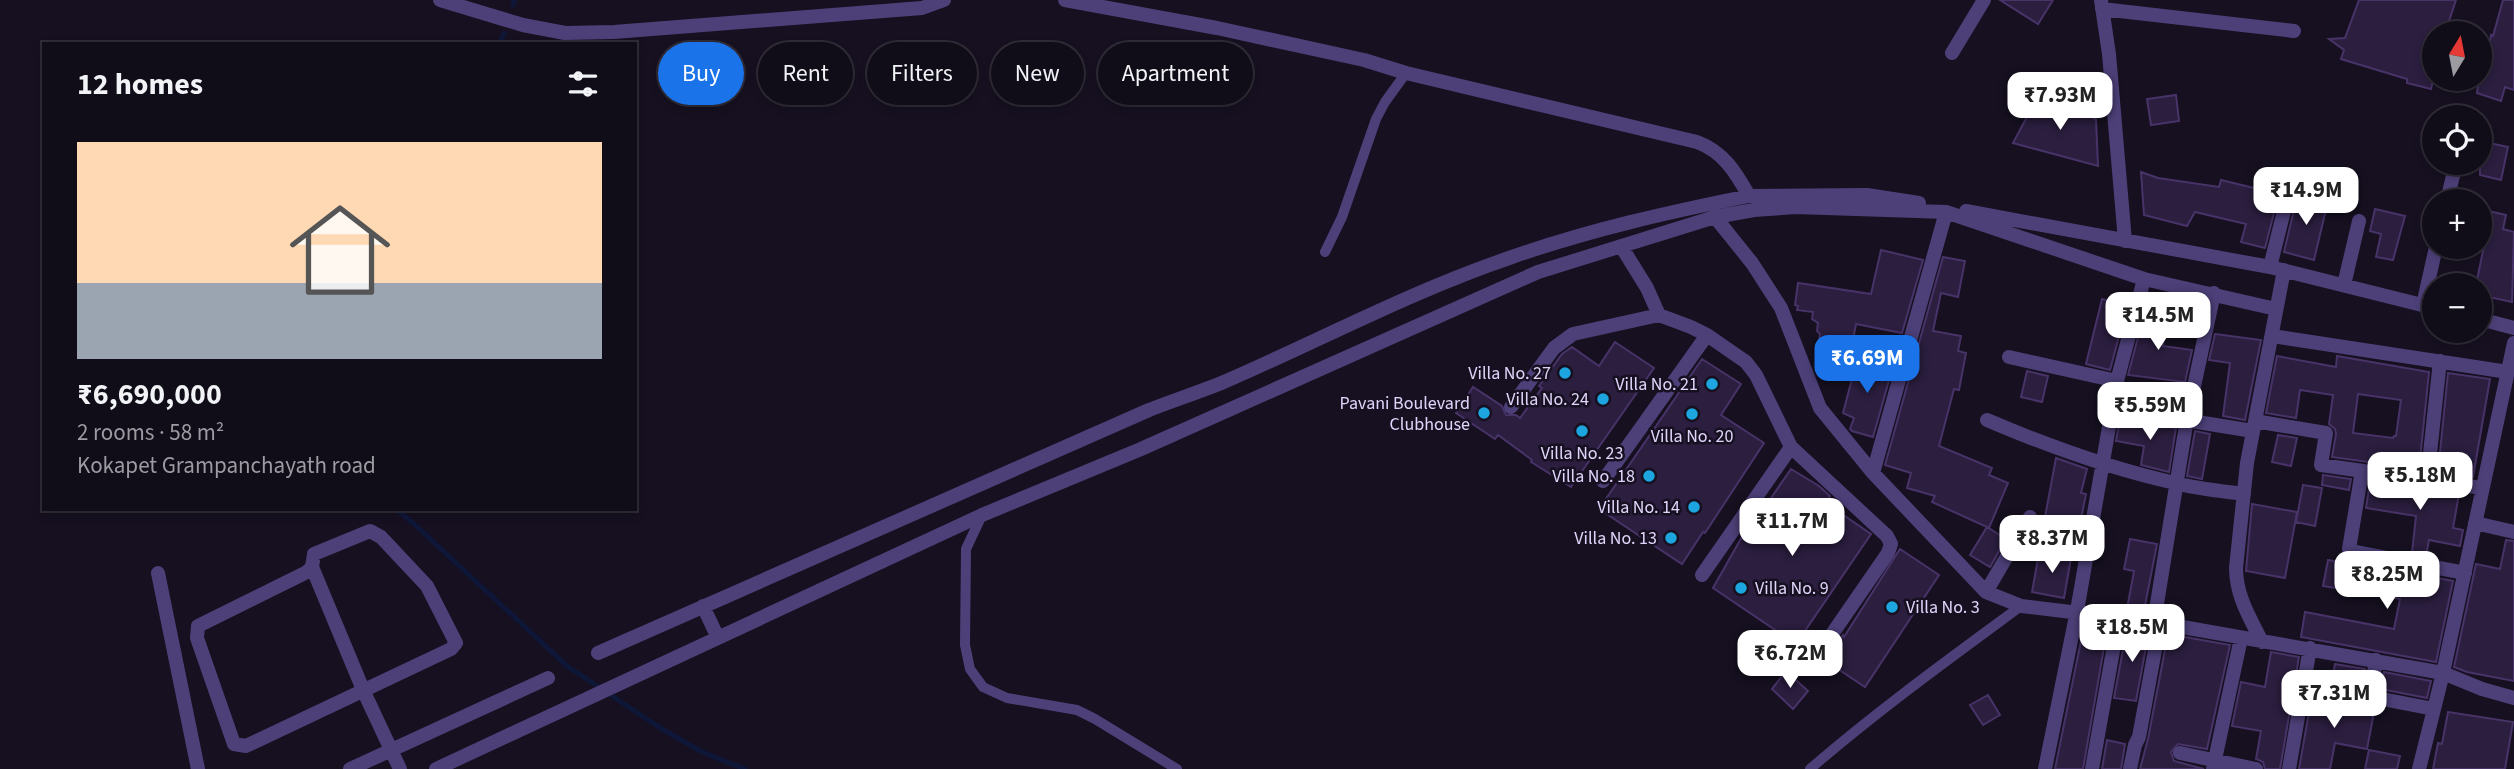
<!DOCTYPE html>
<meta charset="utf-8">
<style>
body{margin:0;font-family:"Source Sans 3",sans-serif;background:#1e1a25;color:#f1f3f6;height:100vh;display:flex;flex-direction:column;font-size:26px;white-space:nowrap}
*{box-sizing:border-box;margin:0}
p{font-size:23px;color:#9c9ba2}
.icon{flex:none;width:38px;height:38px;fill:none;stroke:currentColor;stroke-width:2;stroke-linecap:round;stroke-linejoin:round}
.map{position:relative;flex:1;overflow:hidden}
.drawer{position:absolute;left:42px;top:42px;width:595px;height:469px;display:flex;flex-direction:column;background:#100c18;border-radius:0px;box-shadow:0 4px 10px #0003,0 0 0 2px #302c37}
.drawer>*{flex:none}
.banner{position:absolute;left:658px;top:42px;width:665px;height:63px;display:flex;gap:14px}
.needle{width:46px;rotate:10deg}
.buttons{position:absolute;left:2422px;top:21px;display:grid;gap:14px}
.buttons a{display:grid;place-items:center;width:70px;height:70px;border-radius:50%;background:#100c18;box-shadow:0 4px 10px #0003,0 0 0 2px #302c37;font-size:35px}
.price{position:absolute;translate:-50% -60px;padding:0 16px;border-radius:14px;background:#fff;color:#222;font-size:23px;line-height:46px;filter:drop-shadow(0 2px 4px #0008)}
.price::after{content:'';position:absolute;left:50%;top:42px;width:21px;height:16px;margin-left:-10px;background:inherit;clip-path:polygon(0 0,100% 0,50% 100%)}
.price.current{background:#1a73e8;color:#fff}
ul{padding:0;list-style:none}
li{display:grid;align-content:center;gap:14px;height:371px;padding:0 35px}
li span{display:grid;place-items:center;height:217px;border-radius:0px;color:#555}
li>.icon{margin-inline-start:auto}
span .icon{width:126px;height:126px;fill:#fffc;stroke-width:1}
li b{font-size:30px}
h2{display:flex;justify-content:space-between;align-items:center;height:84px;padding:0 35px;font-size:30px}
.chip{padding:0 24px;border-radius:32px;background:#100c18;box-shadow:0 4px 10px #0003,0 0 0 2px #302c37;font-size:24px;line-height:63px}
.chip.current{background:#1a73e8;color:#fff}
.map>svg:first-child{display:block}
</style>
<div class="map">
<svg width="2514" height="769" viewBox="0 0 2514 769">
<rect width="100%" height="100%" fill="#161020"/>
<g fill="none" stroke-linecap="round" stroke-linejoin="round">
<path stroke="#0f1739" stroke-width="5" d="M 513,5 L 514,0
M 500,44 L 504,33
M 395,509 L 412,522 L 567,666 L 662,729 L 702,752 L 745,769"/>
</g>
<path fill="#2b1e3f" stroke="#483368" stroke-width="2" fill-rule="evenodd" d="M 2000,0 L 2053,0 L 2038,24 Z
M 2359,0 L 2456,0 L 2445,33 L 2434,33 L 2434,77 L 2431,89 L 2407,83 L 2407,79 L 2341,59 L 2344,50 L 2329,39 L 2345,38 Z
M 2503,0 L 2514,0 L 2514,90 L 2505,87 L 2501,101 L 2477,93 L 2480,71 L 2485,72 L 2491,35 L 2493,36 Z
M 2176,95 L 2179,121 L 2151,125 L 2147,99 Z
M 2038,96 L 2096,119 L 2098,166 L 2013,143 Z
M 2480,141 L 2508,147 L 2501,180 L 2480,175 Z
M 2141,172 L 2158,178 L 2219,187 L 2221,180 L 2254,188 L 2258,174 L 2285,182 L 2283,190 L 2278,197 L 2265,248 L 2241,242 L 2246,224 L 2195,212 L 2187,226 L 2144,215 Z
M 2295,194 L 2328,201 L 2314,260 L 2284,252 L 2296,201 Z
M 2375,209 L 2405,216 L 2393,260 L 2376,257 L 2381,234 L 2370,231 Z
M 2480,209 L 2506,215 L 2503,229 L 2514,232 L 2512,302 L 2480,295 L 2480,285 L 2476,285 L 2485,241 L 2480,240 Z
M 1881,250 L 1923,260 L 1902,333 L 1856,324 L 1851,350 L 1826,346 L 1826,343 L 1819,341 L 1820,334 L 1817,331 L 1818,323 L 1812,319 L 1813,312 L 1797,310 L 1798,306 L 1795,305 L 1798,283 L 1871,294 Z
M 1943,257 L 1965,261 L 1958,297 L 1941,293 L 1933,331 L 1961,336 L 1958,351 L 1966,353 L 1959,390 L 1954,389 L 1939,446 L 1992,468 L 1989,475 L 2008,483 L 1989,528 L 1932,502 L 1935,496 L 1907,488 L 1911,473 L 1885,465 Z
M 2102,299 L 2127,306 L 2110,370 L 2086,364 Z
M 2145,311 L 2167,314 L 2163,346 L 2192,350 L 2185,382 L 2128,375 Z
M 2215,334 L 2261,340 L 2245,420 L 2223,416 L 2230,363 L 2209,360 Z
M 1615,342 L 1654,368 L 1571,487 L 1531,462 L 1532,460 L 1498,435 L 1495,439 L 1456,413 L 1473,387 L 1502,406 L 1506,415 L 1516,415 L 1520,418 L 1542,388 L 1539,386 L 1562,354 L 1572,347 L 1599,366 Z
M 1858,356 L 1893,366 L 1873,437 L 1852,431 L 1850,429 L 1854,418 L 1843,413 Z
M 2277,356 L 2336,367 L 2337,356 L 2429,372 L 2419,469 L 2332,457 L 2336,434 L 2335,429 L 2329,424 L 2333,395 L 2300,390 L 2296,418 L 2266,413 ZM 2358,394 L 2401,400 L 2396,436 L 2394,436 L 2393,438 L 2353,433 Z
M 1702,359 L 1741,384 L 1721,415 L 1764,443 L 1705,533 L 1703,532 L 1682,564 L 1599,509 Z
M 2027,371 L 2048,376 L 2042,402 L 2021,397 Z
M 2448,373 L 2490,379 L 2473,477 L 2438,472 Z
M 2120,419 L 2176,428 L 2169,472 L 2141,465 L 2144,446 L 2116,441 Z
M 2195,431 L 2210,434 L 2202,479 L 2187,476 Z
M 2278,435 L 2297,438 L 2291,466 L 2272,462 Z
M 2056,458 L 2087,469 L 2081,493 L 2086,494 L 2080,524 L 2045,517 Z
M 1791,469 L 1819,486 L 1830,496 L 1826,503 L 1871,534 L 1796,644 L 1713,588 L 1747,528 L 1749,530 Z
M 2323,475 L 2351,479 L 2349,490 L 2322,485 Z
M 2370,482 L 2459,494 L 2453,528 L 2463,530 L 2460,546 L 2429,540 L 2426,556 L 2412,553 L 2416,516 L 2366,508 Z
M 2303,485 L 2322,488 L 2315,526 L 2296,522 Z
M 2252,504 L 2297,512 L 2285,578 L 2246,571 Z
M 1987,527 L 2006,539 L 1990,567 L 1970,555 Z
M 2130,539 L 2157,544 L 2144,611 L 2127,609 L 2134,571 L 2124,569 Z
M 2506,540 L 2514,541 L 2514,681 L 2467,672 L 2454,667 L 2476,564 L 2500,569 Z
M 1900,549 L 1939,575 L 1865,687 L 1826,661 L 1843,635 L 1844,637 Z
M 2039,553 L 2071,558 L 2064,598 L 2032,592 Z
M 2328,560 L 2368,567 L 2368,564 L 2453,581 L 2436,662 L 2301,637 L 2305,612 L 2394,629 L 2400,599 L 2323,586 Z
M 2084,626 L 2107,630 L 2083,769 L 2055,769 Z
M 2127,628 L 2149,631 L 2136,701 L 2114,698 Z
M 2168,634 L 2230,645 L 2207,749 L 2178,744 L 2171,752 L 2174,761 L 2204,769 L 2140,769 L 2148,739 Z
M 2271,652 L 2299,657 L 2280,769 L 2265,769 L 2263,762 L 2256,759 L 2261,731 L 2232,726 L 2241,682 L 2265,687 Z
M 2335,664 L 2365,669 L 2362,685 L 2332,680 Z
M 1786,671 L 1808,691 L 1793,709 L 1772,689 Z
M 2384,672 L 2431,681 L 2427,698 L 2381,689 Z
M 1988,695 L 2000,715 L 1983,725 L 1970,705 Z
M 2312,695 L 2375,707 L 2367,749 L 2335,743 L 2330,769 L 2299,769 Z
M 2448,712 L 2513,722 L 2505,769 L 2433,769 L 2438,743 L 2442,744 Z
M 2107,740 L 2125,744 L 2121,769 L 2102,769 Z
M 2369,750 L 2400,756 L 2397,769 L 2365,769 Z"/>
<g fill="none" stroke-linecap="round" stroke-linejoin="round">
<path stroke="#4d4079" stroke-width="10" d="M 1325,252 L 1342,217 L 1376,119 L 1385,102 L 1406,73
M 982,515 L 966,549 L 965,645 L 970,669 L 983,687 L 1007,698 L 1077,710 L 1095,719 L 1177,769
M 1810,769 C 1877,711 1949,659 2021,606"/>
<path stroke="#4d4079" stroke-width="14" d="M 440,0 L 523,25 L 565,33 L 614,32 L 922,8 L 944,0
M 1065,0 L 1217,28 L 1364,60 L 1406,73 L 1697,142 C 1724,152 1736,173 1749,196 L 1867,195 L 1919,203
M 2101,0 L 2109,54 L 2125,241
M 2102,9 L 2294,31
M 1952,53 L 1984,0
M 2447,201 L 2456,163
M 1966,211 L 2270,267 L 2434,308
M 1715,217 L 1752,263 L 1781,308 L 1820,408 L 1873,473 L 1986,592 L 2021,606 L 2154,622 L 2443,673 L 2482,689 L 2514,698
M 1621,246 L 1647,288 L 1659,315
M 2270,267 L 2287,199
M 2344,285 L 2359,221
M 2423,305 L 2436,247
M 2480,319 L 2514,328
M 2272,336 L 2508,372
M 2009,357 L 2117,381 L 2077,611 L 2045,769
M 2117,381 L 2144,279
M 1511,407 L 1554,348 L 1573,334 L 1659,315 L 1691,327 L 1707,335 L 1746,362 L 1756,375 L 1791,447 L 1887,536 L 1891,544 L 1888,553 L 1812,663
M 2111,408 L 2253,431
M 1987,420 C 2048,446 2111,469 2175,483 C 2198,489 2221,491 2244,494
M 2255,421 L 2326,433 L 2321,465 L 2482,488
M 2362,471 L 2349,549 L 2350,551 L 2465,573
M 1873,473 L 1946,212
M 1603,481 L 1707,335
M 2427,481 L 2440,361
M 2475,523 L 2514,532
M 370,531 L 381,537 L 427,586 L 456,643 L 451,649 L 246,746 L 234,744 L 197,638 L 198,626 L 307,572 L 312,567 L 314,554 Z
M 312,567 L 364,692 L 400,769
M 158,573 L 198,769
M 1702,575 L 1791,447
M 1986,592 L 2030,517
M 703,606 L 718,638
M 2154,622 L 2187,419 L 2214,293
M 2262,642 C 2250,618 2236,596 2236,568 L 2247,463 L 2284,270
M 598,653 L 1149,410 C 1172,401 1196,393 1219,384 C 1317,342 1411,291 1512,257 C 1589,230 1669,212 1749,196
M 2304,684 L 2434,709
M 2370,697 L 2376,660
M 2180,753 L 2256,769
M 350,769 L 548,678
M 436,769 L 982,515 L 1141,449 L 1538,272 L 1715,217 L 1754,210 L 1796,207 L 1946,212 L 2144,279 L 2276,309
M 2092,769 L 2119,617
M 2130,769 L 2135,745 L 2139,737 L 2160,623
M 2213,769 L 2241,638
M 2289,769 L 2310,648
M 2419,769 L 2443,673 L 2514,343"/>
</g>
<g fill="#1ca5de" stroke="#161020" stroke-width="2.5">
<circle cx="1565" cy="373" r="7"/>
<circle cx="1712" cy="384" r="7"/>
<circle cx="1603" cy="399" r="7"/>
<circle cx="1484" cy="413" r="7"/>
<circle cx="1692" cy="414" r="7"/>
<circle cx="1582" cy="431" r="7"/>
<circle cx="1649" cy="476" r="7"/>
<circle cx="1694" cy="507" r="7"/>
<circle cx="1671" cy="538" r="7"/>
<circle cx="1741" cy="588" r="7"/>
<circle cx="1892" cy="607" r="7"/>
</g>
<g text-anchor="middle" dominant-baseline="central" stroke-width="5" stroke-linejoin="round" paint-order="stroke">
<g font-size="18" fill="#e0d4fa" stroke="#161020" text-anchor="end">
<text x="1551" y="373">Villa No. 27</text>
<text x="1698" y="384">Villa No. 21</text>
<text x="1589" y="399">Villa No. 24</text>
<text x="1470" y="403">Pavani Boulevard<tspan x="1470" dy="21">Clubhouse</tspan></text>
<text x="1692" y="436" text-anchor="middle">Villa No. 20</text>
<text x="1582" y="453" text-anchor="middle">Villa No. 23</text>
<text x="1635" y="476">Villa No. 18</text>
<text x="1680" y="507">Villa No. 14</text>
<text x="1657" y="538">Villa No. 13</text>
<text x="1755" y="588" text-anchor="start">Villa No. 9</text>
<text x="1906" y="607" text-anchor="start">Villa No. 3</text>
</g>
</g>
</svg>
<div class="buttons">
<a><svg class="needle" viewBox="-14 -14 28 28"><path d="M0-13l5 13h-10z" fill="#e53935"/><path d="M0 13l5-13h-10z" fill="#9c9ba2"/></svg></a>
<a><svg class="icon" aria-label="locate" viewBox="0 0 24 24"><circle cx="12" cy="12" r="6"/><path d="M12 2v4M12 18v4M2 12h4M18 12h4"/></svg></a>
<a>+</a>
<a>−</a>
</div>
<b class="price" style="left:2060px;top:132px">₹7.93M</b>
<b class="price" style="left:2306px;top:227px">₹14.9M</b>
<b class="price" style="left:2158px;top:352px">₹14.5M</b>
<b class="price current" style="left:1867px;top:395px">₹6.69M</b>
<b class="price" style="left:2150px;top:442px">₹5.59M</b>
<b class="price" style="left:2420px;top:512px">₹5.18M</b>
<b class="price" style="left:1792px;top:558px">₹11.7M</b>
<b class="price" style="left:2052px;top:575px">₹8.37M</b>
<b class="price" style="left:2387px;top:611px">₹8.25M</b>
<b class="price" style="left:2132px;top:664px">₹18.5M</b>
<b class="price" style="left:1790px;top:690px">₹6.72M</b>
<b class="price" style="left:2334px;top:730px">₹7.31M</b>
<div class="banner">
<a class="chip current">Buy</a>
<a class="chip">Rent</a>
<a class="chip">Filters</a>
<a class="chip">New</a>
<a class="chip">Apartment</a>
</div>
<section class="drawer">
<h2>12 homes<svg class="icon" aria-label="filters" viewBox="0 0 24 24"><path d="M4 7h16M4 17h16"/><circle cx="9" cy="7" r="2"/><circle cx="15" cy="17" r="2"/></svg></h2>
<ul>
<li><span style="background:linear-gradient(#ffd9b3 65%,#9aa5b1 0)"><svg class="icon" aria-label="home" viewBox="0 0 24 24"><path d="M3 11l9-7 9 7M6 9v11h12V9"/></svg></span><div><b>₹6,690,000</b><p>2 rooms · 58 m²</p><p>Kokapet Grampanchayath road</p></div></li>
</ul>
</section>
</div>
